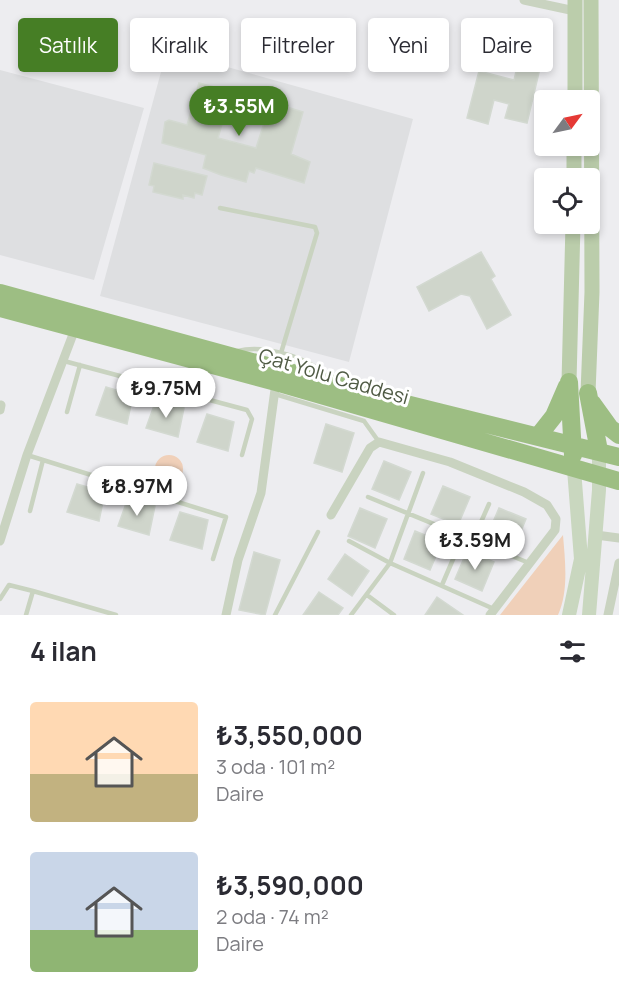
<!DOCTYPE html>
<html lang="tr">
<meta charset="utf-8">
<style>
body{margin:0;font-family:Manrope,sans-serif;background:#f7f7f7;color:#2b2b33;height:100vh;display:flex;flex-direction:column;font-size:22px;white-space:nowrap}
*{box-sizing:border-box;margin:0}
p{font-size:20px;color:#7c7c81}
.icon{flex:none;width:33px;height:33px;fill:none;stroke:currentColor;stroke-width:2;stroke-linecap:round;stroke-linejoin:round}
.map{position:relative;height:615px;overflow:hidden}
.panel{display:flex;flex-direction:column;background:#fff;flex:1}
.panel>*{flex:none}
.top-card{position:absolute;left:18px;top:18px;width:584px;height:54px;display:flex;gap:12px}
.needle{width:39px;rotate:57deg}
.tools{position:absolute;left:534px;top:90px;display:grid;gap:12px}
.tools a{display:grid;place-items:center;width:66px;height:66px;border-radius:6px;background:#fff;box-shadow:0 3px 9px #0003;font-size:30px}
.price{position:absolute;translate:-50% -51px;padding:0 14px;border-radius:21px;background:#fff;color:#222;font-size:20px;line-height:39px;filter:drop-shadow(0 2px 3px #0008)}
.price::after{content:'';position:absolute;left:50%;top:36px;width:18px;height:14px;margin-left:-9px;background:inherit;clip-path:polygon(0 0,100% 0,50% 100%)}
.price.current{background:#467e25;color:#fff}
ul{padding:0;list-style:none}
li{display:flex;align-items:center;gap:18px;height:150px;padding:0 30px}
li span{display:grid;place-items:center;flex:none;width:168px;height:120px;border-radius:6px;color:#555}
li>.icon{margin-inline-start:auto}
span .icon{width:72px;height:72px;fill:#fffc;stroke-width:1}
li b{font-size:26px}
h2{display:flex;justify-content:space-between;align-items:center;height:72px;padding:0 30px;font-size:26px}
.chip{padding:0 21px;border-radius:6px;background:#fff;box-shadow:0 3px 9px #0003;font-size:21px;line-height:54px}
.chip.current{background:#467e25;color:#fff}
.map>svg:first-child{display:block}
</style>
<div class="map">
<svg width="619" height="615" viewBox="0 0 619 615">
<rect width="100%" height="100%" fill="#ededf0"/>
<path fill="#dedfe1" d="M 167,50 L 413,119 L 349,362 L 100,296 Z
M 0,70 L 144,108 L 94,280 L 0,255 Z"/>
<path fill="#f0d0b9" d="M155 469a14 14 0 1 1 28 0a14 14 0 1 1-28 0Z
M 563,535 C 565,560 569,591 558,615 L 500,615 Z"/>
<path fill="#cfd5cb" stroke="#d3d9d1" stroke-width="1.5" d="M 519,59 L 541,64 L 527,123 L 505,118 L 509,104 L 494,100 L 488,124 L 467,118 L 479,71 L 514,80 Z
M 199,83 L 242,94 L 237,113 L 226,110 L 218,138 L 256,148 L 265,120 L 255,118 L 261,99 L 303,112 L 291,154 L 310,162 L 304,183 L 256,168 L 254,173 L 249,171 L 246,182 L 221,175 L 203,168 L 206,155 L 162,143 L 165,122 L 169,120 L 187,125 Z
M 154,163 L 207,176 L 202,195 L 195,193 L 194,198 L 183,195 L 183,199 L 153,192 L 154,186 L 149,185 Z
M 481,252 L 495,276 L 491,279 L 511,315 L 487,329 L 470,296 L 461,294 L 429,311 L 417,287 Z
M 106,387 L 133,395 L 127,424 L 96,415 Z
M 156,400 L 184,408 L 178,437 L 146,428 Z
M 207,414 L 234,422 L 228,451 L 197,442 Z
M 326,424 L 354,433 L 342,472 L 314,463 Z
M 384,461 L 411,472 L 399,500 L 372,489 Z
M 77,484 L 105,492 L 99,521 L 67,512 Z
M 443,486 L 470,497 L 458,525 L 431,514 Z
M 128,498 L 155,506 L 149,535 L 118,526 Z
M 360,508 L 387,519 L 375,548 L 348,536 Z
M 499,508 L 526,519 L 514,548 L 487,536 Z
M 180,512 L 208,520 L 202,549 L 170,540 Z
M 415,531 L 442,542 L 430,570 L 404,559 Z
M 467,551 L 494,562 L 482,591 L 455,579 Z
M 254,552 L 280,560 L 265,615 L 239,610 Z
M 345,554 L 369,571 L 352,596 L 328,579 Z
M 319,592 L 343,608 L 338,615 L 303,615 Z
M 437,597 L 463,615 L 425,615 Z"/>
<g fill="none" stroke-linecap="round" stroke-linejoin="round">
<path stroke="#c9d3c0" stroke-width="4.5" d="M 220,208 L 315,227 L 317,233 L 281,353
M 238,351 C 262,344 308,357 325,375
M 64,361 L 247,410 L 252,419 L 242,455
M 275,394 L 364,421 L 379,442
M 67,412 L 80,365
M 27,455 L 226,517 L 213,559
M 368,497 L 529,563
M 30,511 L 43,460
M 473,540 L 489,504
M 349,541 L 390,563 L 423,473
M 442,585 L 463,536
M 367,595 L 394,615
M 0,599 L 9,585 L 33,591
M 26,615 L 33,591 L 116,615
M 275,615 L 318,532
M 351,615 L 390,563 L 494,609"/>
<path stroke="#c9d3c0" stroke-width="9" d="M 524,0 L 575,11
M 0,410 L 1,405
M 331,515 L 370,448 L 379,442 L 450,462 L 524,492 L 547,505 L 556,519 L 555,530 L 490,615
M 596,535 L 619,538
M 0,541 L 27,455 L 75,329
M 226,615 L 238,560 L 261,493 L 276,382
M 608,615 L 619,563"/>
<path stroke="#c9d7bf" stroke-width="14" d="M 569,615 L 581,559 L 574,469
M 589,615 L 599,490 L 599,451"/>
<path stroke="#bbcdab" stroke-width="15" d="M 575,100 L 575,0
M 574,178 L 574,146
M 569,382 L 573,224
M 588,393 L 592,292 L 591,0"/>
<path stroke="#9dbe83" stroke-width="18" d="M 0,293 L 406,404 L 619,457
M 0,308 L 276,382 L 619,481
M 569,382 L 573,455
M 588,393 L 599,451
M 592,403 L 610,428 L 619,435
M 539,435 L 554,416 L 567,386"/>
</g>
<g text-anchor="middle" dominant-baseline="central" stroke-width="6" stroke-linejoin="round" paint-order="stroke">
<g font-size="20" fill="#505b45" stroke="#fff">
<text transform="translate(334 376) rotate(16)">Çat Yolu Caddesi</text>
</g>
</g>
</svg>
<div class="tools">
<a><svg class="needle" viewBox="-14 -14 28 28"><path d="M0-13l5 13h-10z" fill="#e53935"/><path d="M0 13l5-13h-10z" fill="#7c7c81"/></svg></a>
<a><svg class="icon" aria-label="locate" viewBox="0 0 24 24"><circle cx="12" cy="12" r="6"/><path d="M12 2v4M12 18v4M2 12h4M18 12h4"/></svg></a>
</div>
<b class="price current" style="left:239px;top:137px">₺3.55M</b>
<b class="price" style="left:166px;top:419px">₺9.75M</b>
<b class="price" style="left:137px;top:517px">₺8.97M</b>
<b class="price" style="left:475px;top:571px">₺3.59M</b>
<div class="top-card">
<a class="chip current">Satılık</a>
<a class="chip">Kiralık</a>
<a class="chip">Filtreler</a>
<a class="chip">Yeni</a>
<a class="chip">Daire</a>
</div>
</div>
<section class="panel">
<h2>4 ilan<svg class="icon" aria-label="filters" viewBox="0 0 24 24"><path d="M4 7h16M4 17h16"/><circle cx="9" cy="7" r="2"/><circle cx="15" cy="17" r="2"/></svg></h2>
<ul>
<li><span style="background:linear-gradient(#ffd9b3 60%,#c2b280 0)"><svg class="icon" aria-label="home" viewBox="0 0 24 24"><path d="M3 11l9-7 9 7M6 9v11h12V9"/></svg></span><div><b>₺3,550,000</b><p>3 oda · 101 m²</p><p>Daire</p></div></li>
<li><span style="background:linear-gradient(#c9d6e8 65%,#8fb573 0)"><svg class="icon" aria-label="home" viewBox="0 0 24 24"><path d="M3 11l9-7 9 7M6 9v11h12V9"/></svg></span><div><b>₺3,590,000</b><p>2 oda · 74 m²</p><p>Daire</p></div></li>
</ul>
</section>
